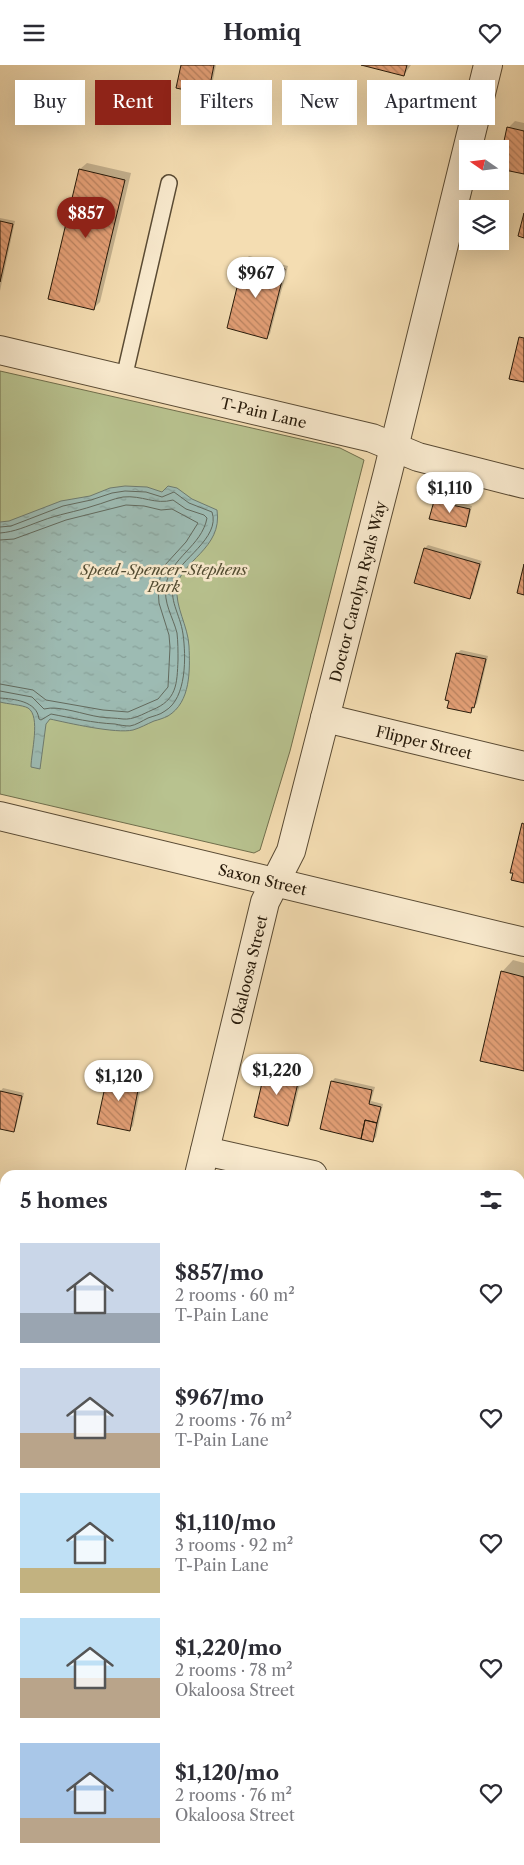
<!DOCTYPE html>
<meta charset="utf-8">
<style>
body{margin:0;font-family:"Libre Caslon Text",serif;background:#f7f7f7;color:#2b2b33;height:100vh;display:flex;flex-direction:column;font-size:19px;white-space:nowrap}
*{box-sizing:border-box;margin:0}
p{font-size:16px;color:#7c7c81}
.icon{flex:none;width:28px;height:28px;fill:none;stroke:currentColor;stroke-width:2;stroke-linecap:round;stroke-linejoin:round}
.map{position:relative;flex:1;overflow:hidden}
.panel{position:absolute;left:0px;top:1105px;width:525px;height:695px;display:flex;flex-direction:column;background:#fff;border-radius:15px 15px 0 0;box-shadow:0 5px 20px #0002}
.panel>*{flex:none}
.hud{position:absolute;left:15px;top:15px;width:495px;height:45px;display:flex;gap:10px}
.needle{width:32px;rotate:284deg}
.tools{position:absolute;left:459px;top:75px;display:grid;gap:10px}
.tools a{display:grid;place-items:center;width:50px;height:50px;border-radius:0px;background:#fff;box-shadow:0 5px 20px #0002;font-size:25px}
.price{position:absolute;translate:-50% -42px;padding:0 11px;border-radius:18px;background:#fff;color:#222;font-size:16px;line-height:32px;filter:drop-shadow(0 1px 2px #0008)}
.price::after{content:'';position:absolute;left:50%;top:30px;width:15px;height:11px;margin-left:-8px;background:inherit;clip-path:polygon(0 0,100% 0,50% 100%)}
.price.selected{background:#8f2418;color:#fff}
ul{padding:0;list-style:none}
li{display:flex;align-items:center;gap:15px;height:125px;padding:0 20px}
li span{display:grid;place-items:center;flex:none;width:140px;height:100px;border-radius:0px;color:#555}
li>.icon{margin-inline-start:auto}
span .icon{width:60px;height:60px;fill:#fffc;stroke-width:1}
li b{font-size:21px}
h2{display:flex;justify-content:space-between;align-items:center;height:60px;padding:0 20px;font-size:21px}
.pill{padding:0 18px;border-radius:0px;background:#fff;box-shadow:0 5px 20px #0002;font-size:18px;line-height:45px}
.pill.selected{background:#8f2418;color:#fff}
header{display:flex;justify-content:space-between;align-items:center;height:65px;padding:0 20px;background:#fff;font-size:22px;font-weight:700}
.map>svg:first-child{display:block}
</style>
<header><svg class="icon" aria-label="menu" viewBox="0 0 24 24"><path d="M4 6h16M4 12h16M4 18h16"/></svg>Homiq<svg class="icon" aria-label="heart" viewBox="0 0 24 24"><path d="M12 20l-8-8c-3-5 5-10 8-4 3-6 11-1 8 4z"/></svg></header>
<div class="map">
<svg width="524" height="1800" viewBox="0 0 524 1800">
<defs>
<pattern id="water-ripples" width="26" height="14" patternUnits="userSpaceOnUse" patternTransform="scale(1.25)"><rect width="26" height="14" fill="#9dbbb3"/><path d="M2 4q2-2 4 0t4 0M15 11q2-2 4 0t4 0" fill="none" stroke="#87a099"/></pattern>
<pattern id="building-back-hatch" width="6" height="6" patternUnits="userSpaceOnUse" patternTransform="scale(1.25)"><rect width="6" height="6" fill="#e4a077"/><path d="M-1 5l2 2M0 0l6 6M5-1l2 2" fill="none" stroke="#b98260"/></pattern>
</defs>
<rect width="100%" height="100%" fill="#f4ddb2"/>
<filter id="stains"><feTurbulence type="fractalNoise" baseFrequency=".004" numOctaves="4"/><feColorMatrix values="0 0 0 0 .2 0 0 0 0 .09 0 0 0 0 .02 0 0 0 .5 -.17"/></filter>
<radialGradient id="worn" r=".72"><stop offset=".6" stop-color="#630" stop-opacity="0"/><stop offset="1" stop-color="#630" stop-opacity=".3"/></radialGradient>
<path fill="#b8c28f" stroke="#706e4c" d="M 0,306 L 340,383 L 364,395 L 290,686 L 260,785 L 254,788 L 0,729 Z"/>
<path fill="url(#water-ripples)" stroke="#6e7b6f" d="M 125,421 L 147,422 L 162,427 L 168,421 L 177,423 L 192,434 L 217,445 C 223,484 180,496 177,522 C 175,542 188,561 189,581 C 190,605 191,637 168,651 C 164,653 158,655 154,656 C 147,659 140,663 133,665 C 116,669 68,658 50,654 L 46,659 L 40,704 L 31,702 C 31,688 41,651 28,643 C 23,640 7,639 0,637 L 0,457 L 9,456 L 61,436 L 90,431 L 110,423 Z"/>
<path fill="#0003" d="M 182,0 L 216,0 L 211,25 L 208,28 Z
M 364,0 L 411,0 L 404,10 Z
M 515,56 L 524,58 L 524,108 L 500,102 L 508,63 Z
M 87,98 L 131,108 L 100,237 L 94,243 L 50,233 L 80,104 Z
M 0,153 L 15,156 L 0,226 Z
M 249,191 L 288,201 L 270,269 L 267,272 L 229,263 L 246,194 Z
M 438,433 L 472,441 L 468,458 L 465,461 L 435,436 Z
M 428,480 L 482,496 L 473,529 L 470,532 L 425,483 Z
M 461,585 L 488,591 L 477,638 L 470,647 L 447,634 L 457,588 Z
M 513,895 L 524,898 L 524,1005 L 502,907 Z
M 270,998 L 303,1006 L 291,1056 L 288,1059 L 267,1002 Z
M 112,1006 L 143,1012 L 133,1061 L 130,1064 L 109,1009 Z
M 335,1013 L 375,1022 L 371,1036 L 383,1039 L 376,1072 L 373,1075 L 332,1016 Z
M 3,1023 L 24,1028 L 16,1062 L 13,1066 L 0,1063 L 0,1027 Z
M 0,1120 L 3,1120 L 0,1136 Z
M 520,1228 L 524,1228 L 523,1278 L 520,1278 Z
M 520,1400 L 524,1401 L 524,1462 L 521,1465 Z
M 0,1467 L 5,1468 L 5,1507 L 0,1505 Z"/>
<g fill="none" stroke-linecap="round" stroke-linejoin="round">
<path stroke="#626a5e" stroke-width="1" d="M 0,462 L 11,461 L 63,441 L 91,435 L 112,428 L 125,426 L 146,427 L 162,432 L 174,427 L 189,438 L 212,447 C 221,473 178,496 174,513 C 168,536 180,548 183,569 C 186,591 187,633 165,646 C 160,650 153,651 148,653 C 142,656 136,660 130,661 C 125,661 119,660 115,659 C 93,658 72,653 51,649 L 41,655 L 39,654 C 37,636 14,634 0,633
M 0,468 C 15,467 27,461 41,456 C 59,449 75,447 93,441 C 104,438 112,434 123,432 C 142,430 155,440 173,435 L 186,444 L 204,450 L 207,453 C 202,481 170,493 166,520 C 163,538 173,552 177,568 C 178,577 178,586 178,595 C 177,619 177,635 152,645 C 143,649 133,655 123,654 C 116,653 108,653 100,652 C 85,650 59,640 44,644 L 32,632 L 0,626
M 0,475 L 14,474 L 66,455 L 126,440 L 144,441 L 161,445 L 172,444 L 198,458 L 186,477 L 165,500 L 161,509 L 158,522 L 159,538 L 169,570 L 170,582 L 168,622 L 158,634 L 128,647 L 103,645 L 46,635 L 33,625 L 0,619"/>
</g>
<path fill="url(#building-back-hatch)" stroke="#271a0a" d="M 181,0 L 214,0 L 208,30 L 176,23 Z
M 361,0 L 407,0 L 404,11 Z
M 507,62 L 524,66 L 524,109 L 500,104 L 500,95 Z
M 79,104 L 125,115 L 94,245 L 48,234 Z
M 524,148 L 524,173 L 518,171 Z
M 0,156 L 13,159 L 0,217 Z
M 244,194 L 285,204 L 267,274 L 227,263 Z
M 519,272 L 524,273 L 524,317 L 509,314 Z
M 434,436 L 470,444 L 466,462 L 429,454 Z
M 424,483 L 480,499 L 470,534 L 414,518 Z
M 524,499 L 524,530 L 517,528 Z
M 456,588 L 486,594 L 474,643 L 472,642 L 471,648 L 447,643 L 449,636 L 445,635 Z
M 522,758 L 524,759 L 524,818 L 511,815 L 513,808 L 510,808 Z
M 501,906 L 524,912 L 524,1006 L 480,996 Z
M 266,1001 L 300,1009 L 288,1061 L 254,1052 Z
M 108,1008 L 140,1015 L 130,1066 L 97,1059 Z
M 331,1016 L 372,1025 L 369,1039 L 381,1042 L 377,1058 L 365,1055 L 361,1074 L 320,1064 Z
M 0,1026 L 22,1031 L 14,1067 L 0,1064 Z
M 365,1055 L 377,1058 L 373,1077 L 361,1074 Z
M 5,1149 L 5,1171 L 0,1170 Z
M 520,1231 L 524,1232 L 523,1280 L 520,1279 Z
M 5,1277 L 5,1321 L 0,1320 L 0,1294 Z
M 520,1404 L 524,1405 L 524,1460 L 521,1466 Z
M 0,1471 L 5,1472 L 5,1508 L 0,1507 Z
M 162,1795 L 198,1795 L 197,1800 L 161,1800 Z"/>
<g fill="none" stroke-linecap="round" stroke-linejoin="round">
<defs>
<path id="service" d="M 124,313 L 169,118"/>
<g id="minor">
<path id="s1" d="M 0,285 L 372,373 L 418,392 L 524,419"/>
<path id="s2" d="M 325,653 L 524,701"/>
<path id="s3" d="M 0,751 L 524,877"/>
<path d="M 205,1086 L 313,1110"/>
<path id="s4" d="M 199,1110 L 265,837 L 291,786 L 387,411 L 488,0"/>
<path d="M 520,1170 L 524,1171"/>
<path d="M 0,1216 L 5,1217"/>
<path d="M 520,1339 L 524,1340"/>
<path d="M 520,1640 L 524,1641"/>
<path d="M 0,1685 L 5,1686"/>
<path d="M 456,1795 L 476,1800"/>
</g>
<path id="tertiary" d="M 520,1671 L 524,1655
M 489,1800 L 490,1795"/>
</defs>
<use href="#service" stroke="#5a4b34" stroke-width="18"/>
<use href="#minor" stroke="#5a4b34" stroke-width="30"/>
<use href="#tertiary" stroke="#5a4b34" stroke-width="30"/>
<use href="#service" stroke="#f8e9cd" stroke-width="15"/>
<use href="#minor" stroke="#f8e9cd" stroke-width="28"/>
<use href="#tertiary" stroke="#f8e9cd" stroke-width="28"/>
</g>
<g text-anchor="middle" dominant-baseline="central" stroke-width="5" stroke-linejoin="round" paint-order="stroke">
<g font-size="15" fill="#271a0a" stroke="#f8e9cd">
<text stroke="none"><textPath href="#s1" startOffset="271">T-Pain Lane</textPath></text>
<text stroke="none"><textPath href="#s4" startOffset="606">Doctor Carolyn Ryals Way</textPath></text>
<text stroke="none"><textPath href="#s2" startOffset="102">Flipper Street</textPath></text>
<text stroke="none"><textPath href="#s3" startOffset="270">Saxon Street</textPath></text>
<text stroke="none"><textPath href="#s4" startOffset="211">Okaloosa Street</textPath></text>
</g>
<g font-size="15" font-style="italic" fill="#524c32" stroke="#f8e9cd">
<text x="164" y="504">Speed-Spencer-Stephens<tspan x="164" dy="17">Park</tspan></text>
</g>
</g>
<rect width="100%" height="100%" filter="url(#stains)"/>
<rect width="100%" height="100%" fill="url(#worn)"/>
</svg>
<div class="tools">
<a><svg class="needle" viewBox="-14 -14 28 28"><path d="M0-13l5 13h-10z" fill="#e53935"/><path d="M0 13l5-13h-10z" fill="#7c7c81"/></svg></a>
<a><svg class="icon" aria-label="layers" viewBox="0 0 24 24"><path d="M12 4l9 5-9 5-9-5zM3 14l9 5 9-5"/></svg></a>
</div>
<b class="price selected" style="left:86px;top:174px">$857</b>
<b class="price" style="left:256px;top:234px">$967</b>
<b class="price" style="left:450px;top:449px">$1,110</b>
<b class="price" style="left:277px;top:1031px">$1,220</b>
<b class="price" style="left:119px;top:1037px">$1,120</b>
<div class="hud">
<a class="pill">Buy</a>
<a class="pill selected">Rent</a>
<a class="pill">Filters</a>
<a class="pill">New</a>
<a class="pill">Apartment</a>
</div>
<section class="panel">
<h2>5 homes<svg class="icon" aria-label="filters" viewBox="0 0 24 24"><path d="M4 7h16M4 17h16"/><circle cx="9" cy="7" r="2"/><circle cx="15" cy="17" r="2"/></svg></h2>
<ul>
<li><span style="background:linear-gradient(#c9d6e8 70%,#9aa5b1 0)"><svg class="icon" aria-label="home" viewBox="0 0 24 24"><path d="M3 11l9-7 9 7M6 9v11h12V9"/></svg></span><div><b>$857/mo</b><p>2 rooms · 60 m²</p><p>T-Pain Lane</p></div><svg class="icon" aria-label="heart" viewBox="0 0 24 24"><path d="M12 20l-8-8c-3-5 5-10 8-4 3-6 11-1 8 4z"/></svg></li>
<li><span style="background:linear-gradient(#c9d6e8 65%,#b9a48a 0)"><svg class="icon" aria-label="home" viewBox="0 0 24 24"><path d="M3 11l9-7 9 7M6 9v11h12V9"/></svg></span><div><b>$967/mo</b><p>2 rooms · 76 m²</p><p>T-Pain Lane</p></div><svg class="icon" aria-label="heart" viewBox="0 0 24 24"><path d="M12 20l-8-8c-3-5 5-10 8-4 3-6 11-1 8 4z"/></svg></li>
<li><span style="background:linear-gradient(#bfe0f5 75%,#c2b280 0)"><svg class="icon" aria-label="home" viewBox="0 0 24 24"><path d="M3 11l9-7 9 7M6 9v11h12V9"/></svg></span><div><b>$1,110/mo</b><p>3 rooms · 92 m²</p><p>T-Pain Lane</p></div><svg class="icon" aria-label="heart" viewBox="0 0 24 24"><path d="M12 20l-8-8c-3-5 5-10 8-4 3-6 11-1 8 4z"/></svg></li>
<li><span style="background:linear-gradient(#bfe0f5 60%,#b9a48a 0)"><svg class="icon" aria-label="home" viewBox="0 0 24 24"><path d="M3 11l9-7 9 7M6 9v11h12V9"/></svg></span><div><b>$1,220/mo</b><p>2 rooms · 78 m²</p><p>Okaloosa Street</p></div><svg class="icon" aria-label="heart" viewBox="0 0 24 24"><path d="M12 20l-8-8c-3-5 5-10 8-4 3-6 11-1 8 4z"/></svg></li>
<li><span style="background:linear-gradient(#a9c7e8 75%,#b9a48a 0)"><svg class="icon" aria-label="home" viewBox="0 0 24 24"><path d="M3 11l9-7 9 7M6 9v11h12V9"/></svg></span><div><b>$1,120/mo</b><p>2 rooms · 76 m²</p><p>Okaloosa Street</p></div><svg class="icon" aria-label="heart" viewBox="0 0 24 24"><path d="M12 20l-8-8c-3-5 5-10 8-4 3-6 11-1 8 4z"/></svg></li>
</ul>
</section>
</div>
